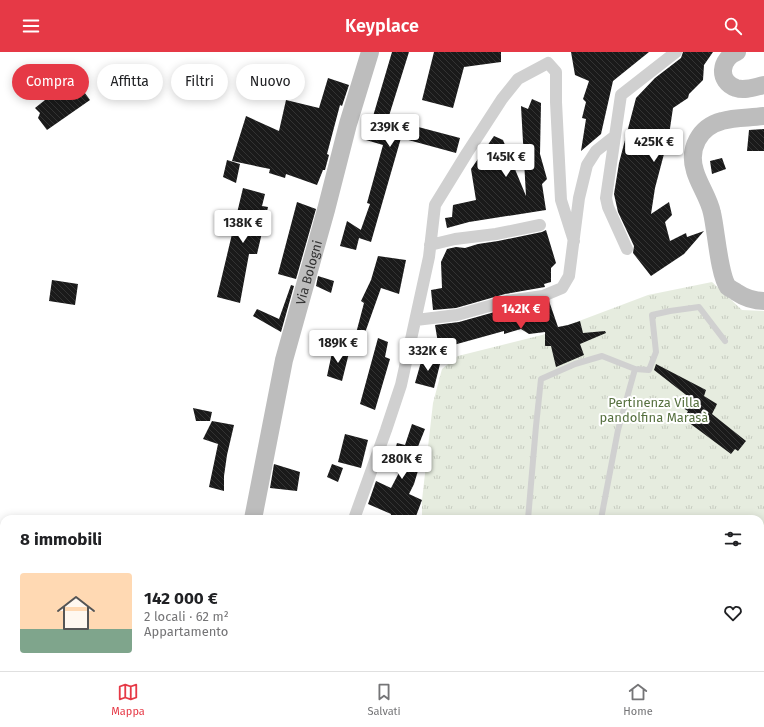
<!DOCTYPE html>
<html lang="it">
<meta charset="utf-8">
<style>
body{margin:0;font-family:"Fira Sans",sans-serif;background:#f2f2f2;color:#202124;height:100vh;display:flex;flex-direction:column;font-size:15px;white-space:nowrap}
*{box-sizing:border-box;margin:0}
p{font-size:13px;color:#757577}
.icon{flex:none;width:22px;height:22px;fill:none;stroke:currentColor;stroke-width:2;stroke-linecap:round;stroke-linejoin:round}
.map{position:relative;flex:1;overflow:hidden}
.side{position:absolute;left:0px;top:463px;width:764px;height:156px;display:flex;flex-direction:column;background:#fff;border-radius:12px 12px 0 0;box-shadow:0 2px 10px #0003}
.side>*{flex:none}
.hud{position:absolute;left:12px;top:12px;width:400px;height:36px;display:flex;gap:8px}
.price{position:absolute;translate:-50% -34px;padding:0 9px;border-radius:4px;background:#fff;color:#222;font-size:13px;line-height:26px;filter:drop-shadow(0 1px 2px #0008)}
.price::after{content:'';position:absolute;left:50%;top:24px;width:12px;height:9px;margin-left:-6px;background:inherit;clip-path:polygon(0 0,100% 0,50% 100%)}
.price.active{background:#e63946;color:#fff}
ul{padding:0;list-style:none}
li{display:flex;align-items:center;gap:12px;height:100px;padding:0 20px}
li span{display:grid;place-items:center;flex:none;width:112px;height:80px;border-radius:4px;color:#555}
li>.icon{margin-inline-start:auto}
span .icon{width:48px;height:48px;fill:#fffc;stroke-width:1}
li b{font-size:17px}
h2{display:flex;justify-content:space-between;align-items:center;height:48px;padding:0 20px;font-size:17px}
.pill{padding:0 14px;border-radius:18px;background:#fff;box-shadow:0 2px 10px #0003;font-size:14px;line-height:36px}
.pill.active{background:#e63946;color:#fff}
header{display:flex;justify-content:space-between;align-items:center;height:52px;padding:0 20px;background:#e63946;color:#fff;font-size:18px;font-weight:600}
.menu{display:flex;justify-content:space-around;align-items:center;height:56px;border-top:1px solid #e0e0e0;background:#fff;font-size:11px;color:#757577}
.menu a{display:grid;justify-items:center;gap:2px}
.menu .active{color:#e63946}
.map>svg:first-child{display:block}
</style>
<header><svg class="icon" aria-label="menu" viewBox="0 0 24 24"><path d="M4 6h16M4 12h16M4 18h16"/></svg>Keyplace<svg class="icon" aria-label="search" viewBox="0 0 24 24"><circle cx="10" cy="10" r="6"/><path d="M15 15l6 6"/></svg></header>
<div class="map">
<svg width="764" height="619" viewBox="0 0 764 619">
<defs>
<pattern id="grass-tufts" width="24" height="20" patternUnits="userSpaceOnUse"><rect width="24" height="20" fill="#e6ecdf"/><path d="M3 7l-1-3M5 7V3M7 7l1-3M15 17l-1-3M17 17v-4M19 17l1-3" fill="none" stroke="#c6cbc0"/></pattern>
<pattern id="building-back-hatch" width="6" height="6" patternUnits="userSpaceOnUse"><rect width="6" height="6" fill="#1a1a1a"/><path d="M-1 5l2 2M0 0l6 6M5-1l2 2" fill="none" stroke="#333"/></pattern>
</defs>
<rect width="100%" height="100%" fill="#fff"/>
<path fill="url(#grass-tufts)" d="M 712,230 L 742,258 L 764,259 L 764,619 L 443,619 L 443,615 L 760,615 L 760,467 L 422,467 L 422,448 L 433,351 L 442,317 L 458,304 L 542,283 L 648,243 Z"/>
<path fill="url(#building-back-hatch)" d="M 392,0 L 409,0 L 388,67 L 460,86 L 456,101 L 401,86 L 371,190 L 359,186 L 356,198 L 340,194 L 347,169 L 361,178 L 359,183 L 370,152 L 367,151 L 383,93 L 366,88 Z
M 434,0 L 501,0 L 501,10 L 464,15 L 453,56 L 422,48 Z
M 571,0 L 649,0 L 613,29 L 601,82 L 581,99 L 586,67 L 582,66 L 586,50 L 583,47 L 589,29 L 575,23 Z
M 683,0 L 713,0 L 704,13 L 703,28 L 689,42 L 688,46 L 673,56 L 669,83 L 655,136 L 651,162 L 669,150 L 672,163 L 665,170 L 670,189 L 686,181 L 687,185 L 704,179 L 684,202 L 651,224 L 633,201 L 634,194 L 618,160 L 614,142 L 619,111 L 636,46 L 655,26 L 681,6 Z
M 328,26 L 349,33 L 342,54 L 340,53 L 327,102 L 329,103 L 325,118 L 323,118 L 317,133 L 286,122 L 285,126 L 269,121 L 270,117 L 232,109 L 246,64 L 279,79 L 286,48 L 319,56 Z
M 70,28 L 75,36 L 79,33 L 90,48 L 47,78 L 38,66 L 40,61 L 35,56 Z
M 532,47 L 541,51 L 540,102 L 547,127 L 542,132 L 546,158 L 469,170 L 447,176 L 445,166 L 452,165 L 453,153 L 476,148 L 471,117 L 494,84 L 503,88 L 526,144 L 521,54 L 528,57 Z
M 764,77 L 764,99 L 747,99 L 749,78 Z
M 722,106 L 726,117 L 712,122 L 710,109 Z
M 227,108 L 240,112 L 236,131 L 223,125 Z
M 243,136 L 265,142 L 262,154 L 268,155 L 257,202 L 249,202 L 240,251 L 217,245 Z
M 297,150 L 316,157 L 296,227 L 278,222 Z
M 546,178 L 556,211 L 551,216 L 551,230 L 544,232 L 545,235 L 505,242 L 456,256 L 433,258 L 431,238 L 442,236 L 441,210 L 447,197 L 456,195 L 465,196 L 478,192 L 498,189 L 542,180 Z
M 378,204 L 406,208 L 399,242 L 381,236 L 361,292 L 354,289 L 364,251 L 361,249 L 371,228 Z
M 318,224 L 334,229 L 331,241 L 316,234 Z
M 52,228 L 78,232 L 75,253 L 49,249 Z
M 291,233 L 294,234 L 281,280 L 253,264 L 257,257 L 279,267 Z
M 549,249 L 558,275 L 568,273 L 580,269 L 583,281 L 605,279 L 606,281 L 580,292 L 584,303 L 556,315 L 551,294 L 545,294 L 545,280 L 529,282 L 521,277 L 504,282 L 504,279 L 439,297 L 435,273 L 459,270 L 509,256 L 544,251 Z
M 378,286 L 388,290 L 385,305 L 390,307 L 375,358 L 360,352 Z
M 333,296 L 349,301 L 342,329 L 327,324 Z
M 423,303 L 441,308 L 434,336 L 415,331 Z
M 656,312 L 706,338 L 704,344 L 717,352 L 712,362 L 746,389 L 738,399 L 735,397 L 731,402 L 684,367 L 688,359 L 683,356 L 690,346 L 654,318 Z
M 193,356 L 212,360 L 210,369 L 196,369 Z
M 212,369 L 234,373 L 227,403 L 224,424 L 224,439 L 209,435 L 218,392 L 203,387 Z
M 412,372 L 425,377 L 417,397 L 424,399 L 414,432 L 409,442 L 422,448 L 415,467 L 390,467 L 391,462 L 368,452 L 376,429 L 391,436 L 402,415 L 391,412 L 397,391 L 405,393 Z
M 345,382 L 368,388 L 361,416 L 338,410 Z
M 274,412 L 300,420 L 297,439 L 270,436 Z
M 332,412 L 343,416 L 338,430 L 327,425 Z"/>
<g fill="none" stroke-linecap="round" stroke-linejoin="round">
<path stroke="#d0d0d0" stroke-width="6" d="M 528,467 L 536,374 L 541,327 L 575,312 L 602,304 L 635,317 L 649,318 L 656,300 L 652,263 L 670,259 L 699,255 L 725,289
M 601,467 L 618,378 L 635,317
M 579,619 L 580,615"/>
<path stroke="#d0d0d0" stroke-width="12" d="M 430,193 L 455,187 L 496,182 L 540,173
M 627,197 L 608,155 L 606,146 L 621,43 L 676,0
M 416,268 L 457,263 L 507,249 L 543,244 L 562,236 L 569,224 L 579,146 L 587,113 L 596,99 L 615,84
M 354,467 L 386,378 L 401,333 L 429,205 L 435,153 L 467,101 L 502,47 L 518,27 L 548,11 L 556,20 L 556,50 L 561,148 L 574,189"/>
<g stroke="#bdbdbd" stroke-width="18">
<path d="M 737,0 C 720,7 717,29 736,36 C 745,39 755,35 764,33"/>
<path d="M 764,64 C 750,66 735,65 722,69 C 699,75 688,97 695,119 C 699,133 709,146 712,161 C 716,177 719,223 728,235 C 730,237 734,238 736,240 C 745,246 753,249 764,249"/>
<path id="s1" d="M 253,467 L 284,308 L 326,158 L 348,72 L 370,0"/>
<path d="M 209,619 L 210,615"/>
</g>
</g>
<g text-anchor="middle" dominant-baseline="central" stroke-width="4" stroke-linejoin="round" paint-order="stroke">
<g font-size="13" fill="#333" stroke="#fff">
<text stroke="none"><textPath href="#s1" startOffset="253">Via Bologni</textPath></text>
</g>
<g font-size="13" fill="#56703f" stroke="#fff">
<text x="654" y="350">Pertinenza Villa<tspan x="654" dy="15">pandolfina Marasà</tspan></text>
</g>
</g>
</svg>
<b class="price" style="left:390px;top:96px">239K €</b>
<b class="price" style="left:654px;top:111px">425K €</b>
<b class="price" style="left:506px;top:126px">145K €</b>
<b class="price" style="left:243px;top:192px">138K €</b>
<b class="price active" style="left:521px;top:278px">142K €</b>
<b class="price" style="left:338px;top:312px">189K €</b>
<b class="price" style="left:428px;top:320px">332K €</b>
<b class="price" style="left:402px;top:428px">280K €</b>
<div class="hud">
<a class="pill active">Compra</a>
<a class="pill">Affitta</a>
<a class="pill">Filtri</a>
<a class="pill">Nuovo</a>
</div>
<section class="side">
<h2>8 immobili<svg class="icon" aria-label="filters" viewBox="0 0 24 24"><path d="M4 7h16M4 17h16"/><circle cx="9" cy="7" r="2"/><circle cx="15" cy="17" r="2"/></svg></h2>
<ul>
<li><span style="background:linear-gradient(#ffd9b3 70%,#7fa58c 0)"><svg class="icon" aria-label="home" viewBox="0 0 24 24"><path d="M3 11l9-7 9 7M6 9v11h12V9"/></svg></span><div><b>142 000 €</b><p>2 locali · 62 m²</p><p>Appartamento</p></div><svg class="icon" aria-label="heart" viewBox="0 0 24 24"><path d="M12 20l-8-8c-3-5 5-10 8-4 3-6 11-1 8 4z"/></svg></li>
</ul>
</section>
</div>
<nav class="menu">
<a class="active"><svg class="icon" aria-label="map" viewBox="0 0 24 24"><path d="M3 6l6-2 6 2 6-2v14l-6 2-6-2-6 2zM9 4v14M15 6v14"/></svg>Mappa</a>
<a><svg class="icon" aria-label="saved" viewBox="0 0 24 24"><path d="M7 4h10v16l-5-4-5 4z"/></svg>Salvati</a>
<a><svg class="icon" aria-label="home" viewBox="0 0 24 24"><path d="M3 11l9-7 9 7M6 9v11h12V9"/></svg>Home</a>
</nav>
